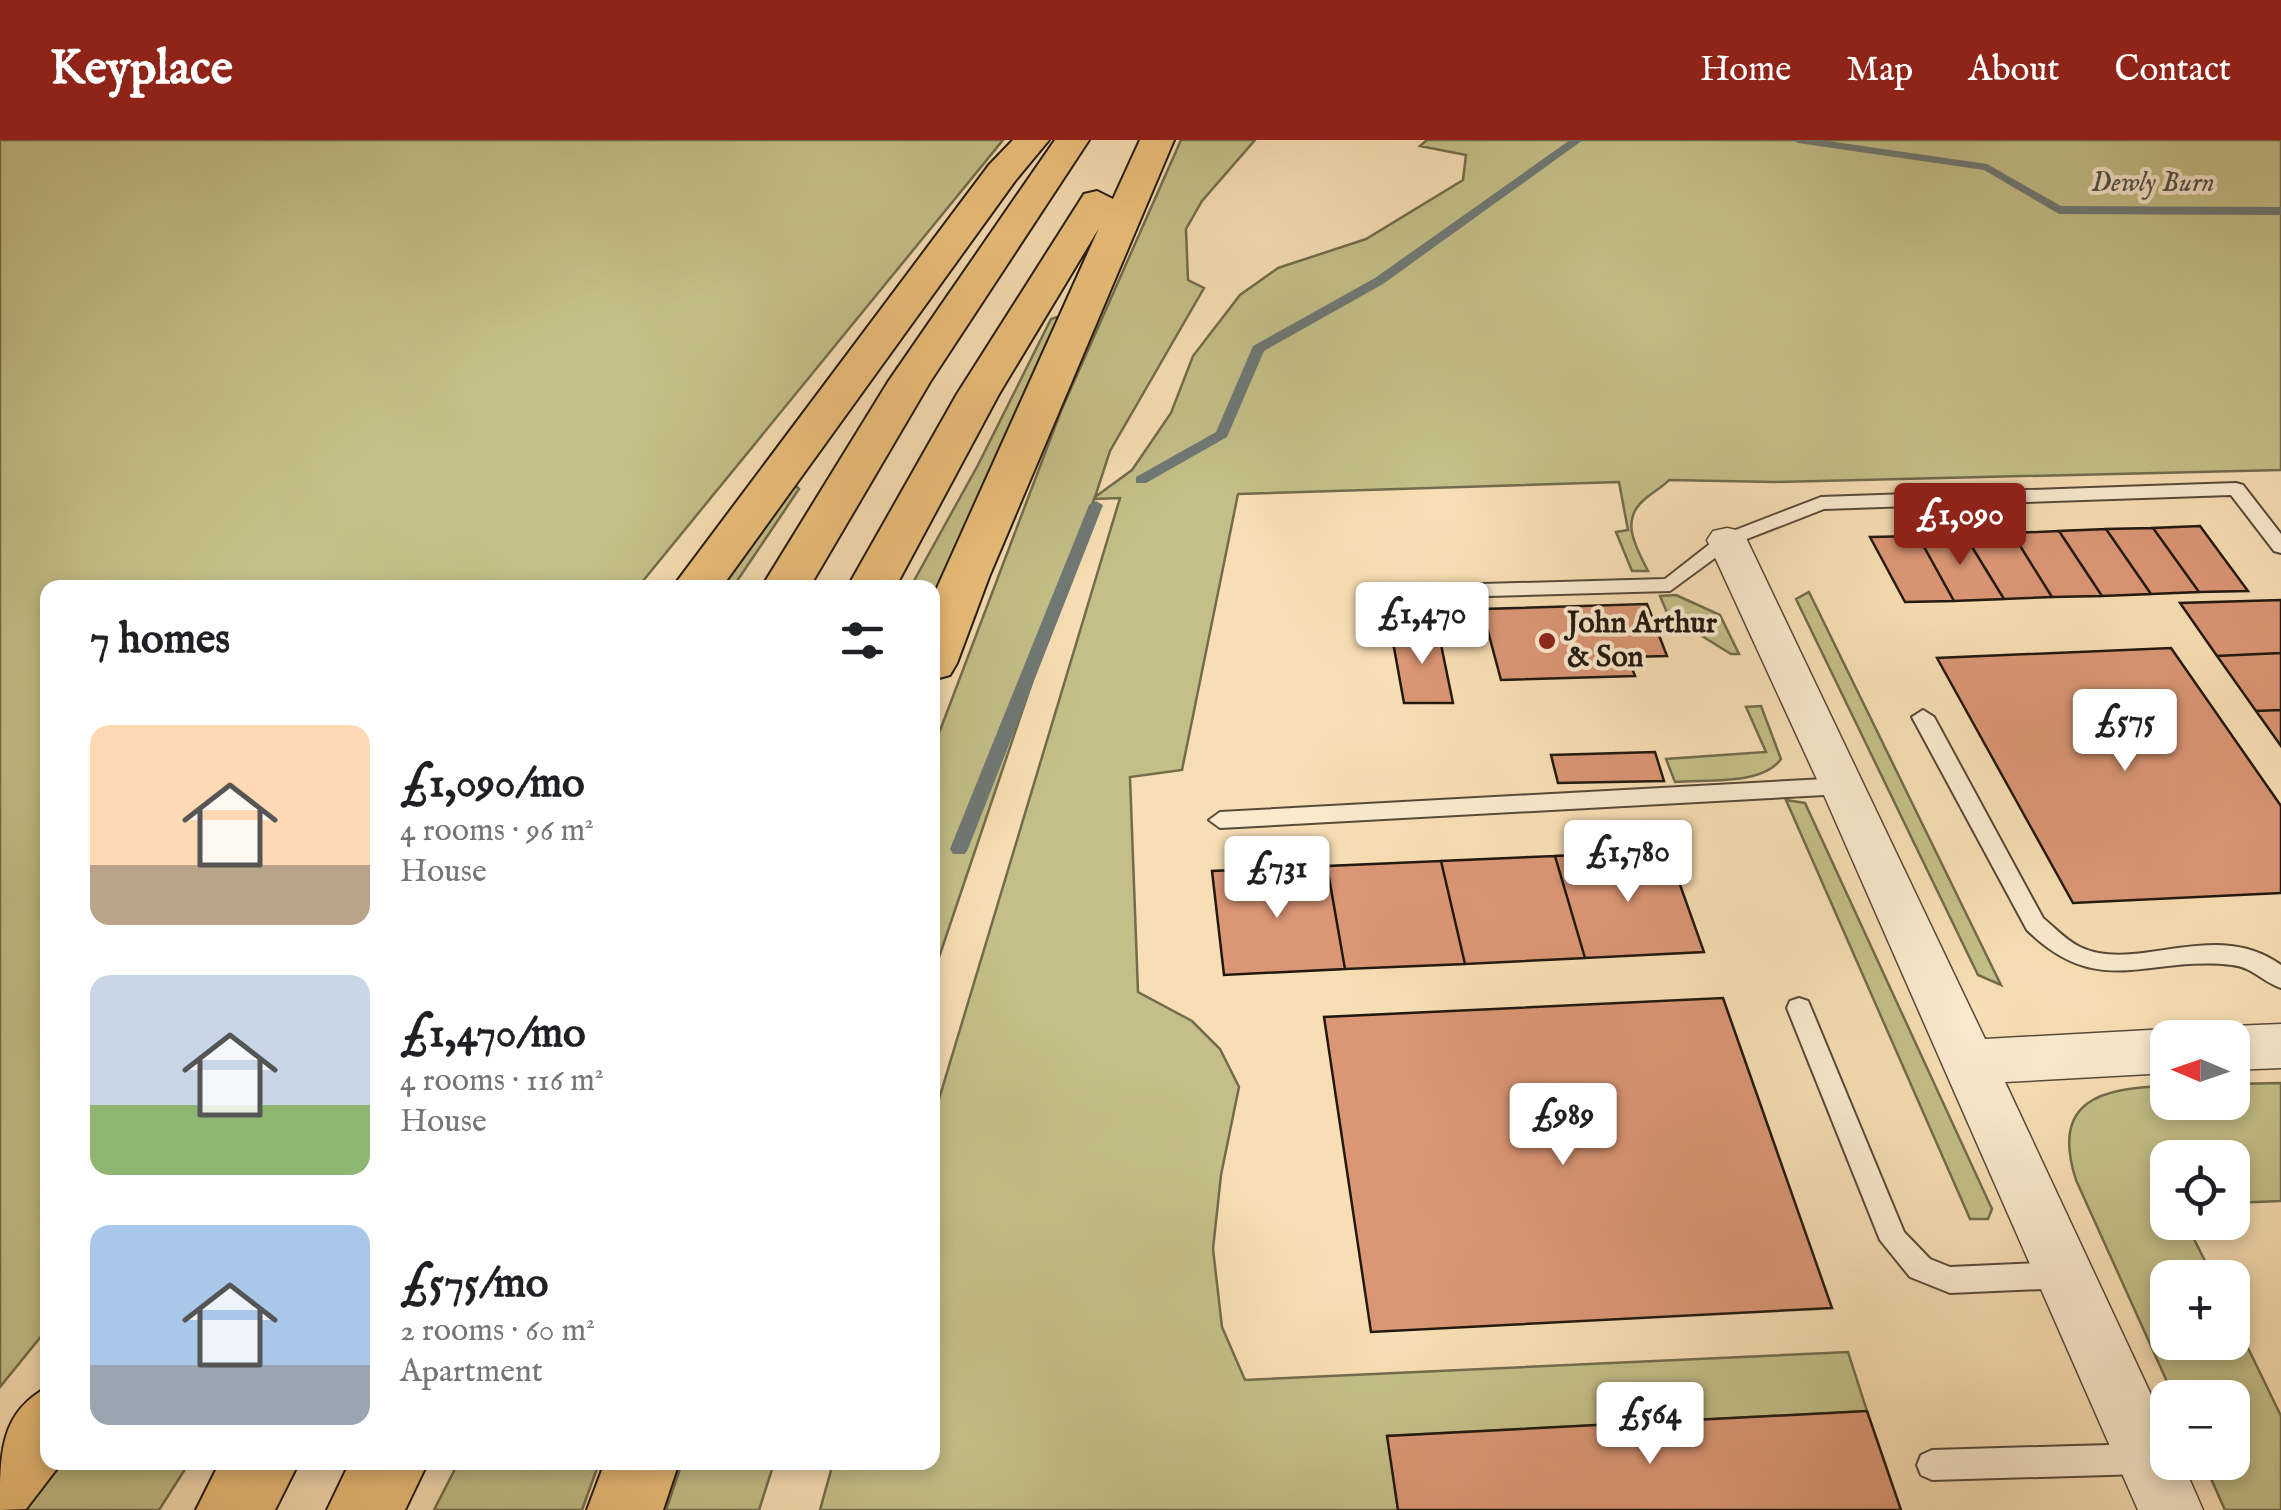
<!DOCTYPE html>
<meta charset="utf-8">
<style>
body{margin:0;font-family:"IM FELL English",serif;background:#f2f2f2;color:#202124;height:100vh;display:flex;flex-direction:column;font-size:38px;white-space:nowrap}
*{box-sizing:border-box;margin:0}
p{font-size:32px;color:#757577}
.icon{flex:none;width:55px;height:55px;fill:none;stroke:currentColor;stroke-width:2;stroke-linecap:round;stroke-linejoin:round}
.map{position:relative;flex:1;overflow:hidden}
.panel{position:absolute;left:40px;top:440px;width:900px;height:890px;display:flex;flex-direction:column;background:#fff;border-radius:20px;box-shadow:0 5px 15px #0003}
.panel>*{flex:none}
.needle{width:65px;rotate:272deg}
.buttons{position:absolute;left:2150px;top:880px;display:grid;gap:20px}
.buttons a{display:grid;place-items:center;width:100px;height:100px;border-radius:20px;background:#fff;box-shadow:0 5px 15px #0003;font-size:50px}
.price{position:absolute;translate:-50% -85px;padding:0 22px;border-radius:10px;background:#fff;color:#222;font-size:32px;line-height:65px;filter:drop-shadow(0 2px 5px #0008)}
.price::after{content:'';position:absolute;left:50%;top:60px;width:30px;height:22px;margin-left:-15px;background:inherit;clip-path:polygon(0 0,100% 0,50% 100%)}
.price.selected{background:#8f2418;color:#fff}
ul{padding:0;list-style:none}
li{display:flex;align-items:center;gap:30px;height:250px;padding:0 50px}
li span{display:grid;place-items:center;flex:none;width:280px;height:200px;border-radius:20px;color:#555}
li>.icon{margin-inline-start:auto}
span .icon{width:120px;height:120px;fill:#fffc;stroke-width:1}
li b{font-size:42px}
h2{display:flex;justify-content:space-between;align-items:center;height:120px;padding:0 50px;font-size:42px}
header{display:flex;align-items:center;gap:60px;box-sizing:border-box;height:140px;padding:0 50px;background:#8f2418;color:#fff}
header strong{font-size:48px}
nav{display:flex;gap:55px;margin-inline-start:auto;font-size:35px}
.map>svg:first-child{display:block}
</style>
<header>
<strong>Keyplace</strong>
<nav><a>Home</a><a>Map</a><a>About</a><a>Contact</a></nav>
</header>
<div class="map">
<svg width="2281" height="1370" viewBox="0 0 2281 1370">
<rect width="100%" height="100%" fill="#f8deb4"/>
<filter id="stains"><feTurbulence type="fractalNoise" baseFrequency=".002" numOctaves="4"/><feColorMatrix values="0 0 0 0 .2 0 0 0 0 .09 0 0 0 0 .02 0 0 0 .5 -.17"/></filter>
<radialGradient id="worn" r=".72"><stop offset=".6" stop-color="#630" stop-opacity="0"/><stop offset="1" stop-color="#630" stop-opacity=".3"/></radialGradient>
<path fill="#c4bf88" stroke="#726c4c" stroke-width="2.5" d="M 0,0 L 1003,0 L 638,447 L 48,448 L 47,1189 L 0,1247 Z
M 1181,0 L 1255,0 L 1202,61 L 1186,89 L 1188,140 L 1204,148 L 1110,311 L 1095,357 L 1132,330 L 1171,273 L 1193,216 L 1240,155 L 1278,128 L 1366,99 L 1463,40 L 1466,15 L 1420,6 L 1427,0 L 2281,0 L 2281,330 L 1774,342 L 1669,340 C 1664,346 1653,352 1645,359 C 1619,380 1636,407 1648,431 L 1632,431 L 1616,392 L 1628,390 L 1619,342 L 1238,354 L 1182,630 L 1130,637 L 1138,852 L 1192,881 L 1220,909 L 1239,947 L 1221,1035 L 1213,1109 L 1222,1187 L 1245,1240 L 1848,1212 L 1867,1271 L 1388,1296 L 1398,1370 L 820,1370 L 833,1323 L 932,1322 L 933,979 L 1120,358 L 1094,359 L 933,835 L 933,609 L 1061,271 Z
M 1060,176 L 933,467 L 932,448 L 910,448 L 978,325 L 1051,179 Z
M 794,344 L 799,349 L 733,447 L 705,448 Z
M 1809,452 L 2001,845 L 1978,835 L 1796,459 Z
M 1676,455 L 1720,475 L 1739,514 L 1731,514 L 1668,475 L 1660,456 Z
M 1761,566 L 1781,619 C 1762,646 1705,639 1675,642 L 1666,619 L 1766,612 L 1746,567 Z
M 1786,660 L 1805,663 L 1992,1069 L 1988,1079 L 1970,1079 Z
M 2281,943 L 2281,1061 L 2233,1063 L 2232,1018 L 2168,1018 L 2168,1082 L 2186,1083 L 2213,1137 L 2168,1138 L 2168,1202 L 2232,1202 L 2233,1177 L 2281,1276 L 2281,1370 L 2225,1370 L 2204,1323 L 2232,1322 L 2232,1258 L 2174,1257 L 2076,1040 C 2050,960 2101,948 2167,946 L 2168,962 L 2232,962 L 2233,944 Z
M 47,1302 L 48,1322 L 189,1323 L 159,1370 L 0,1370 L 0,1364 Z
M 458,1323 L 458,1322 L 599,1323 L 582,1370 L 434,1370 Z
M 682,1323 L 682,1322 L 774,1323 L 759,1370 L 666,1370 Z"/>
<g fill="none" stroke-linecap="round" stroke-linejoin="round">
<path fill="#6f7975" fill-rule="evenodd" d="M 1570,0 L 1583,0 L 1383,144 L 1264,211 L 1227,297 L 1146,343 L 1136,343 L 1136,337 L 1216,292 L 1253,206 L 1375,138 Z
M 1792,0 L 1821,0 L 1987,24 L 2061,66 L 2281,67 L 2281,75 L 2059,74 L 1984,30 L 1798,3 Z
M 1096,361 L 1103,365 L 968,709 L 965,714 L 953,714 L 950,709 L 1089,365 Z"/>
</g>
<path fill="#db9675" stroke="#211910" stroke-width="2.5" d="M 2200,386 L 2248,451 L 2199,452 L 2153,388 Z
M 2153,388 L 2199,452 L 2151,454 L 2106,389 Z
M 2106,389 L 2151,454 L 2102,456 L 2059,391 Z
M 2059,391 L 2102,456 L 2052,457 L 2012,393 Z
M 2012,393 L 2052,457 L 2004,459 L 1964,394 Z
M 1964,394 L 2004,459 L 1954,461 L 1918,396 Z
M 1918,396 L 1954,461 L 1905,462 L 1870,397 Z
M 2281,460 L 2281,513 L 2217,516 L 2180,463 Z
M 1647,464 L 1667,516 L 1628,517 L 1635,536 L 1501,540 L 1482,469 Z
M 1438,490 L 1453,563 L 1404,563 L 1391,491 Z
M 2171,508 L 2281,666 L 2281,753 L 2073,763 L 1937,518 Z
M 2281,513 L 2281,570 L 2256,571 L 2217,516 Z
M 2281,570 L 2281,606 L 2256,571 Z
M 1655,612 L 1664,641 L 1558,643 L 1551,615 Z
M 1668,711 L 1704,812 L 1585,818 L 1555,716 Z
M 1555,716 L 1585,818 L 1465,824 L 1441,721 Z
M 1441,721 L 1465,824 L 1345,829 L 1327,726 Z
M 1327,726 L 1345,829 L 1224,835 L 1212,731 Z
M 1723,858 L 1832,1168 L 1371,1192 L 1324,877 Z
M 1867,1271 L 1901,1370 L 1398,1370 L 1387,1296 Z"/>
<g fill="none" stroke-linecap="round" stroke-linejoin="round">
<defs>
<path id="lane" d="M 2236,343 L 2243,345 L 2281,394 L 2281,413 L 2274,411 L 2231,355 L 1824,369 L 1734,404 L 1670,451 L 1413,458 L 1403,452 L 1413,446 L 1665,439 L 1720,396 L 1821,357 Z
M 1923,570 L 1934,577 L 2043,778 C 2055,788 2066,800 2080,807 C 2137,834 2215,777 2281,825 L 2281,848 C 2263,842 2252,827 2232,825 C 2147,815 2100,861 2027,790 L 1912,577 Z
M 1843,638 L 1854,646 L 1843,654 L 1220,688 L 1209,680 L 1220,672 Z
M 1799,858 L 1808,861 L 1811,868 L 1904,1092 L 1930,1119 L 1950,1127 L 2065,1122 L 2075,1126 L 2079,1135 L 2075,1144 L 2065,1148 L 1950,1153 L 1910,1137 L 1880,1100 L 1787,868 L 1790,861 Z
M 2143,1304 L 2154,1309 L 2158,1319 L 2154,1329 L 2143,1334 L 1932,1340 L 1921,1335 L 1917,1325 L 1921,1315 L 1932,1310 Z"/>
<path id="street" d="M 1727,388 L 1741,391 L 1747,400 L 1985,899 L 2168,889 L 2188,898 L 2168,898 L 2168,933 L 2005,942 L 2168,1291 L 2168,1322 L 2182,1322 L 2203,1370 L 2138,1370 L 1820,646 L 1707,400 L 1713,391 Z
M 2281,884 L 2281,928 L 2232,930 L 2232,898 L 2211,898 L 2213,893 L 2232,886 Z"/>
<path id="highway" d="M 1013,0 L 1049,0 L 1015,41 L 721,448 L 672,448 L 989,25 Z
M 1055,0 L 1089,0 L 930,242 L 809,448 L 761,448 L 888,242 Z
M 1140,0 L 1174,0 L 989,437 L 957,523 L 950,535 L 932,540 L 932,459 L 1099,88 L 999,254 L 895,448 L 847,448 L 957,254 L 1079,62 L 1084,54 L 1097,51 L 1113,59 Z
M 48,1247 L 48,1322 L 62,1322 L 26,1369 L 0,1370 C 0,1313 0,1272 48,1247 Z
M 220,1322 L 299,1322 L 275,1370 L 196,1370 Z
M 350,1322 L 428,1322 L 405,1370 L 327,1370 Z
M 605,1322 L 679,1322 L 663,1370 L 587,1370 Z"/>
</defs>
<use href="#lane" stroke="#574a39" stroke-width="4"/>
<use href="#street" stroke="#574a39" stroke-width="3"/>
<use href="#highway" stroke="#211910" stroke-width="4"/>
<use href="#lane" fill="#faeace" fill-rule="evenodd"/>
<use href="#street" fill="#faeace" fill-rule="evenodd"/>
<use href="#highway" fill="#ecbf7a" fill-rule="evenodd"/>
</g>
<circle fill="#8f2418" stroke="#faeace" stroke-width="4" cx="1547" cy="501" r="10"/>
<g text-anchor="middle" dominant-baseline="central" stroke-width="8" stroke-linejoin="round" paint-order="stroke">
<g font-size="28" font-style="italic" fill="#4e514b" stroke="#faeace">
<text x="2153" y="43">Dewly Burn</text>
</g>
<g font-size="30" font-weight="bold" fill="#211910" stroke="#faeace" text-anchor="start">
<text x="1567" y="484">John Arthur<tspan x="1567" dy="34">&amp; Son</tspan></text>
</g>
</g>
<rect width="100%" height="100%" filter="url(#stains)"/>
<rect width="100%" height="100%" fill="url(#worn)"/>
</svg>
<div class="buttons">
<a><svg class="needle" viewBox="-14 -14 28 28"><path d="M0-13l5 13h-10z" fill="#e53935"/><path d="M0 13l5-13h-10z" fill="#757577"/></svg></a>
<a><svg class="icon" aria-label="locate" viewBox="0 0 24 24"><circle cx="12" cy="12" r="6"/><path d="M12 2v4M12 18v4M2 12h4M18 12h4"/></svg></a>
<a>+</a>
<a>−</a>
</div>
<b class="price selected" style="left:1960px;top:428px">£1,090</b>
<b class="price" style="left:1422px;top:527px">£1,470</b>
<b class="price" style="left:2125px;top:634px">£575</b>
<b class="price" style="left:1628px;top:765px">£1,780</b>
<b class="price" style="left:1277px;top:781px">£731</b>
<b class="price" style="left:1563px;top:1028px">£989</b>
<b class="price" style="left:1650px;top:1327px">£564</b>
<section class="panel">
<h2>7 homes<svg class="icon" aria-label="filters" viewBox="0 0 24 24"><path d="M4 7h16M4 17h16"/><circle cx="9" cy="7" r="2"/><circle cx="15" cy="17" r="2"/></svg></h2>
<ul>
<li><span style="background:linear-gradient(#ffd9b3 70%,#b9a48a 0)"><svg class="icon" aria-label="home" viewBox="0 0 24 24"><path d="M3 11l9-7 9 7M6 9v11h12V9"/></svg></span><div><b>£1,090/mo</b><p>4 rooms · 96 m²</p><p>House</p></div></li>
<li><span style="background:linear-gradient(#c9d6e8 65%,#8fb573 0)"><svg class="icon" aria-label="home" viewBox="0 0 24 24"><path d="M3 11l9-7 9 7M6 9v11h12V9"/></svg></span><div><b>£1,470/mo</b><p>4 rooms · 116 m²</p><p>House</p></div></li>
<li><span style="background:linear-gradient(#a9c7e8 70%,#9aa5b1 0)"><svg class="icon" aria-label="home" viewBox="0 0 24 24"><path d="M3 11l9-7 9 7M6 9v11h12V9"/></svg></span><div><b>£575/mo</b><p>2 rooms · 60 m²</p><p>Apartment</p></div></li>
</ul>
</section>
</div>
